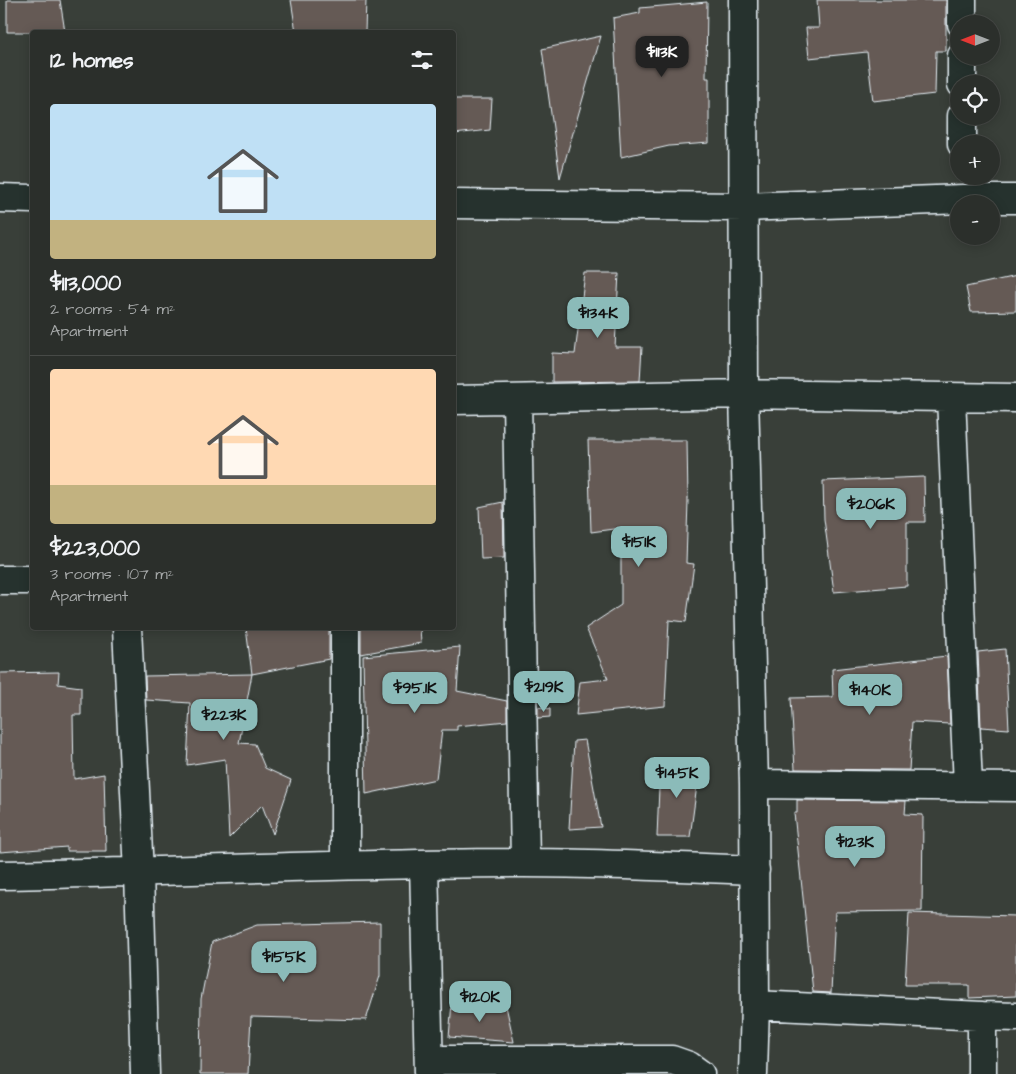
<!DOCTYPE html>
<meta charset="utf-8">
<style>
body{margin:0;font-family:"Architects Daughter",sans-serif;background:#373b37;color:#f1f3f6;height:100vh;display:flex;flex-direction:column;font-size:19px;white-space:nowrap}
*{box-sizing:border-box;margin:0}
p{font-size:16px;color:#a6a9a9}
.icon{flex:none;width:28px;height:28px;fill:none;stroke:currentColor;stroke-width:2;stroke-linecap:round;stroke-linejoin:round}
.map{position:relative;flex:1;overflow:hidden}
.panel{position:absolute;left:30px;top:30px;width:426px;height:600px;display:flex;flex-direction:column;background:#2b2f2b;border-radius:5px;box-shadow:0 2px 12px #0003,0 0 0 1px #474a47}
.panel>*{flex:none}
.needle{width:32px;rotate:270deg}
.buttons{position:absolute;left:950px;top:15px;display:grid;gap:10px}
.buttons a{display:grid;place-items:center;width:50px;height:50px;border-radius:50%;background:#2b2f2b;box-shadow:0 2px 12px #0003,0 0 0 1px #474a47;font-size:25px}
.price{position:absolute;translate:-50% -42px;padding:0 11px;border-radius:10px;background:#8bbbb9;color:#111;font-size:16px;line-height:32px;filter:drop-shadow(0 1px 2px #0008)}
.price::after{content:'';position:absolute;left:50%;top:30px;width:15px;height:11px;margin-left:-8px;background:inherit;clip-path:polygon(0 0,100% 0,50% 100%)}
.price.current{background:#222;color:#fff}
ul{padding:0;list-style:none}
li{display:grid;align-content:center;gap:10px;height:265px;padding:0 20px}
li+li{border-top:1px solid #474a47}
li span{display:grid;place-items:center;height:155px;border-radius:5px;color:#555}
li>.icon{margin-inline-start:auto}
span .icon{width:90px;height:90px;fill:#fffc;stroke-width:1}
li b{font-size:21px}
h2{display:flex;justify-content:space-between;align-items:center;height:60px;padding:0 20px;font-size:21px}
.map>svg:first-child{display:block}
</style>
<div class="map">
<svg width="1016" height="1074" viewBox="0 0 1016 1074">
<rect width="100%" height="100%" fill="#393f39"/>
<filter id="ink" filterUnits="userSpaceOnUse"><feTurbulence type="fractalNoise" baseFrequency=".02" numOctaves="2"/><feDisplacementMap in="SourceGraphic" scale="10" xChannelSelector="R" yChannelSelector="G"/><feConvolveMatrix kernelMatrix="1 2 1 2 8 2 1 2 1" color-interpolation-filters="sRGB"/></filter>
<g filter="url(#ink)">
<path fill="#655a54" stroke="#e8f1f8" d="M 7,0 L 60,0 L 65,32 L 7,32 Z
M 291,0 L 366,0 L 365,32 L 296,32 Z
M 817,0 L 946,0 L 946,51 L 936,51 L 935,94 L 873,101 L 867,52 L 809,58 L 806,28 L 819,28 Z
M 707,2 L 706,78 L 709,78 L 709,143 L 669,146 L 621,157 L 613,18 L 640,13 L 640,8 Z
M 601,36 L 560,178 L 542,49 Z
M 454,99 L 492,99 L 490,130 L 454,134 Z
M 585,273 L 619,273 L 615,347 L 642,347 L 640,381 L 552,382 L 552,353 L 575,354 Z
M 1016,276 L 1016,311 L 971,312 L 966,287 Z
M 588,440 L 687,440 L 688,501 L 686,563 L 694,564 L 686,622 L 669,620 L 665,706 L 576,715 L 580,682 L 608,679 L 586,628 L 621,605 L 621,528 L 591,532 Z
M 924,477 L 925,522 L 907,522 L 907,586 L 834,592 L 824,519 L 823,481 Z
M 503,502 L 504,558 L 481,559 L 479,507 Z
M 246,628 L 329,628 L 329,659 L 252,674 Z
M 361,628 L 420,628 L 421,643 L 361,654 Z
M 460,647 L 457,691 L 507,701 L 507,721 L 457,726 L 457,730 L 442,730 L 436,779 L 366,794 L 363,656 Z
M 1005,649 L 1009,729 L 981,727 L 978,652 Z
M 947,656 L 950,724 L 912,722 L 909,770 L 795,769 L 791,698 L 833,697 L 832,669 Z
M 59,672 L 58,684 L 81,687 L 81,715 L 73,715 L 74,779 L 104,774 L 106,851 L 67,851 L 67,847 L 0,852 L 0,673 Z
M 252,674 L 239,743 L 255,744 L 265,768 L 291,780 L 273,834 L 262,805 L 229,838 L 225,759 L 187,765 L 190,703 L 146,700 L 145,676 Z
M 538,707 L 550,709 L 550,717 L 538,718 Z
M 585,740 L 601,827 L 569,829 L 574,741 Z
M 660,763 L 700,763 L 690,837 L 657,837 Z
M 797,800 L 906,801 L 905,814 L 923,815 L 922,911 L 835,912 L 831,993 L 813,992 L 794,813 L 797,813 Z
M 909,913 L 1016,916 L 1016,996 L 969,998 L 969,985 L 905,985 Z
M 380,922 L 380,976 L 366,1020 L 251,1017 L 248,1074 L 200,1074 L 201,999 L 212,942 L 257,925 Z
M 452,1003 L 506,1006 L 514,1042 L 449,1037 Z"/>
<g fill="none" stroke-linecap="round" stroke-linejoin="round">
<defs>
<path id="street" d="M 743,0 L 744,394 L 754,784 L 755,1005 L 753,1074
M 962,0 L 962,24
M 962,56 L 962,84
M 962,116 L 962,144
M 0,198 L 32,199
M 454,204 L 744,207 L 963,199 L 1016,199
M 951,397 L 968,786
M 517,399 L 525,863
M 454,400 L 744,394 L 1016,398
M 0,580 L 32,580
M 127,628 L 139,873 L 145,1074
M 754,784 L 1016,787
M 424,864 L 429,1074
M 345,865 L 345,628
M 0,875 C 174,872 349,863 523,863 C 600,863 678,867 755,870
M 755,1005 L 982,1016
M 429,1060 L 672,1060 L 689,1066 L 700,1074
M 982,1074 L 982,1016 L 1016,1017"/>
</defs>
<use href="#street" stroke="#e8f1f8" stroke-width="31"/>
<use href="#street" stroke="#26332d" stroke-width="28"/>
</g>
</g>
</svg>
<div class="buttons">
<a><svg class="needle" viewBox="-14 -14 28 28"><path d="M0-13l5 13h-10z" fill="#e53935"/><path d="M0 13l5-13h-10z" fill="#a6a9a9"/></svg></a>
<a><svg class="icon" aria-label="locate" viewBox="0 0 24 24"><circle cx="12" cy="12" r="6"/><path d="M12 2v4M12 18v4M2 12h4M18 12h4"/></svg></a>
<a>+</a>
<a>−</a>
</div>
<b class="price current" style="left:662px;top:78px">$113K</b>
<b class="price" style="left:598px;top:339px">$134K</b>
<b class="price" style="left:871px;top:530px">$206K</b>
<b class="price" style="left:639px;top:568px">$151K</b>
<b class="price" style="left:544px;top:713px">$219K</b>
<b class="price" style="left:415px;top:714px">$95.1K</b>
<b class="price" style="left:870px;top:716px">$140K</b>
<b class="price" style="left:224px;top:741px">$223K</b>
<b class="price" style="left:677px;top:799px">$145K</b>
<b class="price" style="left:855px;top:868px">$123K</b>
<b class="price" style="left:284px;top:983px">$155K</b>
<b class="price" style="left:480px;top:1023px">$120K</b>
<section class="panel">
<h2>12 homes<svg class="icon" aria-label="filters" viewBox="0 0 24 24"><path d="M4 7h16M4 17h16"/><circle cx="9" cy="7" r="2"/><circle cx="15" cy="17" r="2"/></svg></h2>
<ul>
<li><span style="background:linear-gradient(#bfe0f5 75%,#c2b280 0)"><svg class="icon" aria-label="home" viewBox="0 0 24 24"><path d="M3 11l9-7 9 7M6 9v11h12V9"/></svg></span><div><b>$113,000</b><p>2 rooms · 54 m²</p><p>Apartment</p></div></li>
<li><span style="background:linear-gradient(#ffd9b3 75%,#c2b280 0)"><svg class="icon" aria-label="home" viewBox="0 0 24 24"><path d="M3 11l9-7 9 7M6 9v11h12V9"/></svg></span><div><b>$223,000</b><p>3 rooms · 107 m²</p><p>Apartment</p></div></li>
</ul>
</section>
</div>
